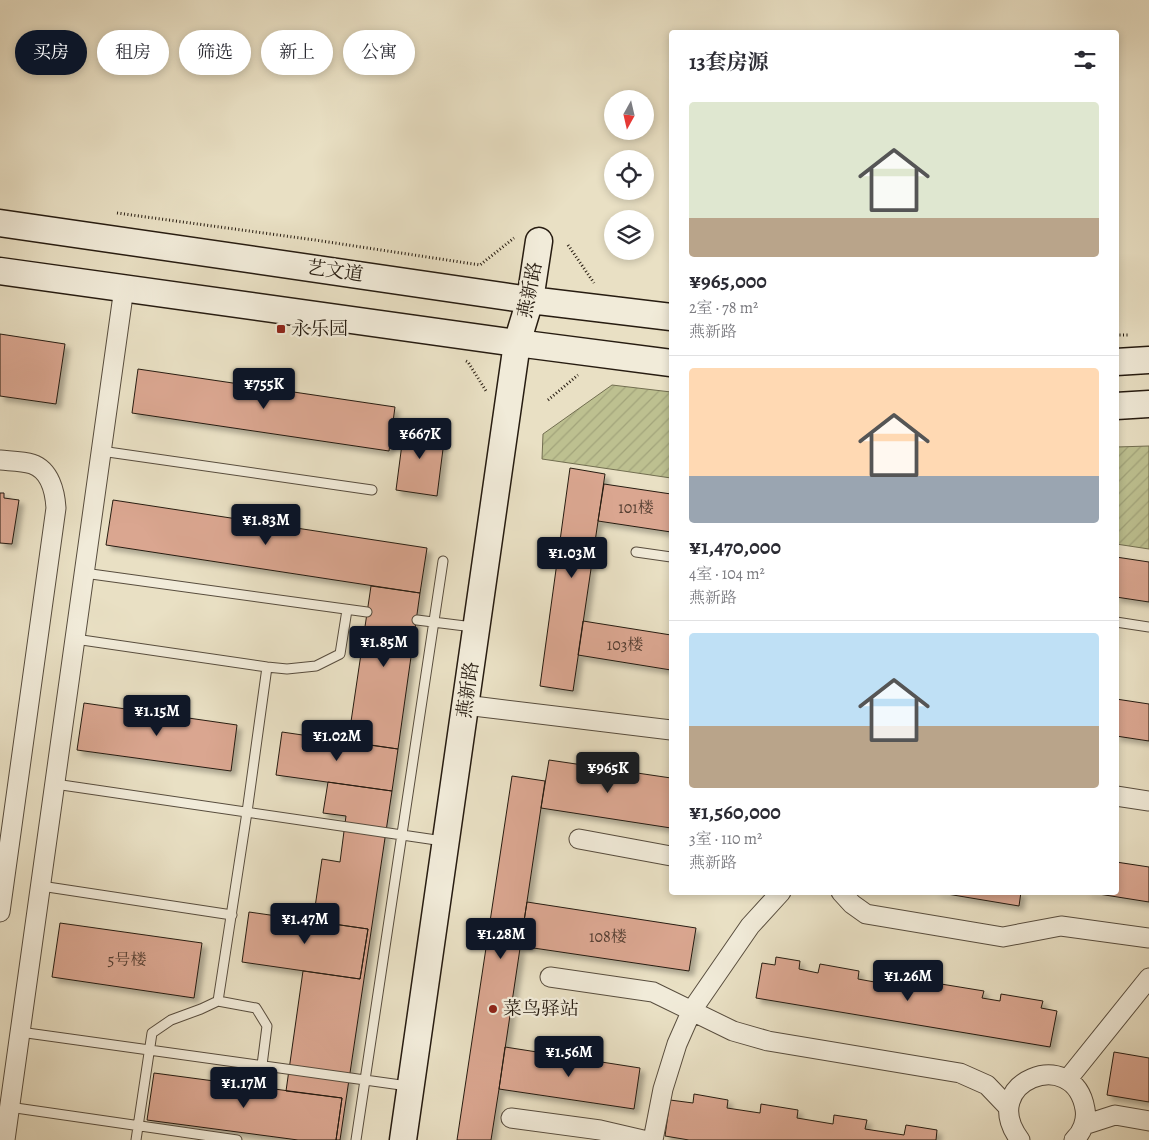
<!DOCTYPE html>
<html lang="zh">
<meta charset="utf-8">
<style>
body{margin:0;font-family:Alegreya,"Noto Serif SC",serif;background:#f2f2f3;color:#2b2b33;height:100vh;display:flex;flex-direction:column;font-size:19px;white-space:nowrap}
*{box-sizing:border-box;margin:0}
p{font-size:16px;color:#7c7c81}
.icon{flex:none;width:28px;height:28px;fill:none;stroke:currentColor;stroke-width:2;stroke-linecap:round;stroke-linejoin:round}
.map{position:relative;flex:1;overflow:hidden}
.side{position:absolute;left:669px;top:30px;width:450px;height:865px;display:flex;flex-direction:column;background:#fff;border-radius:5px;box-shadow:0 2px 8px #0003}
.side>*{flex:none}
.banner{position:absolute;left:15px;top:30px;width:475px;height:45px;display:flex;gap:10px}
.needle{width:32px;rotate:188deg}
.fabs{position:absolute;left:604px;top:90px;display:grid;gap:10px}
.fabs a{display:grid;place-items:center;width:50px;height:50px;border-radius:50%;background:#fff;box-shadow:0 2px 8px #0003;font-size:25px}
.price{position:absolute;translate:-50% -42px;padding:0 11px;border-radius:5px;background:#111827;color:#fff;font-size:16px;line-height:32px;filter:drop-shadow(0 1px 2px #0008)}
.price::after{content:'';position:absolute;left:50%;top:30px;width:15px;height:11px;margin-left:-8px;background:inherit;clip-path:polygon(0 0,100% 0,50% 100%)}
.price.on{background:#222;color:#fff}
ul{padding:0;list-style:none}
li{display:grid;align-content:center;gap:10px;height:265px;padding:0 20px}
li+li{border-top:1px solid #e1e1e2}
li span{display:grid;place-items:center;height:155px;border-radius:5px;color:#555}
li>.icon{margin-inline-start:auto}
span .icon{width:90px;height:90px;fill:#fffc;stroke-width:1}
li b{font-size:21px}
h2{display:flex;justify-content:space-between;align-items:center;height:60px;padding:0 20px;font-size:21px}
.pill{padding:0 18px;border-radius:22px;background:#fff;box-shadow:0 2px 8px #0003;font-size:18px;line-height:45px}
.pill.on{background:#111827;color:#fff}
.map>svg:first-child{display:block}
</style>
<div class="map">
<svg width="1149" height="1140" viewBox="0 0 1149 1140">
<defs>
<pattern id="garden-furrows" width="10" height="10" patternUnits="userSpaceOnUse" patternTransform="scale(1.25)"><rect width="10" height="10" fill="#bdc090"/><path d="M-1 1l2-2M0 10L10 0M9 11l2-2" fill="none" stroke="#a2a47b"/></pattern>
<filter id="shadow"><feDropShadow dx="4.5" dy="4.5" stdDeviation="2.5" flood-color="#0004"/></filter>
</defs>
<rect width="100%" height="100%" fill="#e9e0c4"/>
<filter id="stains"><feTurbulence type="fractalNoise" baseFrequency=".004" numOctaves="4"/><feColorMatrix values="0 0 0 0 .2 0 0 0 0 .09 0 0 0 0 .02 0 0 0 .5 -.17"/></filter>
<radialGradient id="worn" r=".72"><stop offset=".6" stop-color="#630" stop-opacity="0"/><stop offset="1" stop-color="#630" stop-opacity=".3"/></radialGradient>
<path fill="url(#garden-furrows)" stroke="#726e50" d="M 612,385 L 671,392 L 671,478 L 542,459 L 543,434 Z
M 1149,446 L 1149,549 L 1116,544 L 1116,447 Z"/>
<path fill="#daa690" stroke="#271c11" filter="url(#shadow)" d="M 0,334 L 65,344 L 56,404 L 0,396 Z
M 138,369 L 395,407 L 389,451 L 132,413 Z
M 405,421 L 427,424 L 443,449 L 437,496 L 396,490 Z
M 570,468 L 605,474 L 573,691 L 540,686 Z
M 604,484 L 671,494 L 671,532 L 598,521 Z
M 0,493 L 4,493 L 4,498 L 19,500 L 12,544 L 0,543 Z
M 113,500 L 427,548 L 420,593 L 106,545 Z
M 1116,557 L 1149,562 L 1149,602 L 1116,597 Z
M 371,586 L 420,593 L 398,749 L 348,742 Z
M 583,621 L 671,635 L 671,670 L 578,655 Z
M 1116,699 L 1149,704 L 1149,741 L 1116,736 Z
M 84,703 L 237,725 L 231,771 L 77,750 Z
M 282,732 L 398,749 L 392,791 L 276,775 Z
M 549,760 L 671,778 L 671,828 L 541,808 Z
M 512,776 L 545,781 L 499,1089 L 491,1140 L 457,1140 Z
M 328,782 L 392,791 L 340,1140 L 336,1140 L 342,1098 L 286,1091 L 303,971 L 360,979 L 368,929 L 313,921 L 322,859 L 340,862 L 346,816 L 323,813 Z
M 1116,862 L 1149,867 L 1149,902 L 1086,892 L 1116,892 Z
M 935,892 L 1021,892 L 1019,906 Z
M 527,902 L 696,928 L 689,971 L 520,946 Z
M 249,912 L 368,929 L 360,979 L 242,962 Z
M 60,923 L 202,943 L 194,998 L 52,977 Z
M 776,957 L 800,961 L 799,969 L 818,973 L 820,964 L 859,971 L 858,979 L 880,983 L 881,975 L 921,981 L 920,988 L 939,991 L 941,984 L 984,991 L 982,998 L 1000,1001 L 1001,994 L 1043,1001 L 1041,1008 L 1057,1011 L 1050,1047 L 756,998 L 762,963 L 775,965 Z
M 505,1047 L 640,1068 L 634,1109 L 499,1089 Z
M 1114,1052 L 1149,1058 L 1149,1102 L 1107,1095 Z
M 154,1073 L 342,1098 L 336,1140 L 298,1140 L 147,1120 Z
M 694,1094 L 728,1100 L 727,1108 L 760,1113 L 761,1104 L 798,1110 L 797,1118 L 833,1124 L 834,1115 L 867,1120 L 865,1129 L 904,1135 L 906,1125 L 937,1130 L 936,1140 L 689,1140 L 665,1136 L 670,1100 L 693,1103 Z"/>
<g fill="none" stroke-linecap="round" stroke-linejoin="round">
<defs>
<path id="lane" d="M 101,451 L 372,490
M 636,552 L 671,557
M 84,573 L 367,612
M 417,620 L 473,627
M 1116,622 L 1149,627
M 75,639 L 267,667 L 287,669 L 316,666 L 340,654 L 347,610
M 55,784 L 443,841
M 41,886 L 232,915
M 218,1001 L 256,1008 L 267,1026 L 262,1065
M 20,1032 L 408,1086
M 9,1107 L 237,1140
M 136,1140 L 152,1033 L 171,1020 L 201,1009 L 218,1001 L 247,812 L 267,667
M 356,1140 L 443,561"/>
<path id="street" d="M 0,460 C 10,461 23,461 32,464 C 50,470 55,492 56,508 L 0,912
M 465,705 L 671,730
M 1116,796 L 1149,801
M 579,839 L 671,856
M 841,892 L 852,904 L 866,914 L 1003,937 L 1061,926 L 1149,938
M 550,977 L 653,992 L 733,1031 L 768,1041 L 960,1073 L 987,1085 L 1008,1107
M 1067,1080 L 1149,978
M 511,1118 L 600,1130 L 643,1140
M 1084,1125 L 1115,1115 L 1149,1121
M 5,1140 L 124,288
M 653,1140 L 663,1089 L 677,1044 L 692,1010 L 750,926 L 781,892
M 1020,1140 C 976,1082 1074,1044 1085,1109 C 1087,1120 1082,1133 1074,1140"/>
<path id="secondary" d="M 0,223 L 530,300 L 671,317
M 0,271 L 517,343 L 671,363
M 1116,362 L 1149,360
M 1116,406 L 1149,404
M 403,1140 L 517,343 L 530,300 L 539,241"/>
</defs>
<use href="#lane" stroke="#584d3e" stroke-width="11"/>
<use href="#street" stroke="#584d3e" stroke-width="21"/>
<use href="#secondary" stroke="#271c11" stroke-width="29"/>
<path stroke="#271c11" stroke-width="3" stroke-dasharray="1 2.5" stroke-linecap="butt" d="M 117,213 L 315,240 L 480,265 L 514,238
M 568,245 L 594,283
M 1116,335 L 1128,335
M 466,361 L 468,362 L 486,391
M 548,400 L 578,375"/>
<use href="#lane" stroke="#f1ebd9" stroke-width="9"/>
<use href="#street" stroke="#f1ebd9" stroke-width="19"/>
<use href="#secondary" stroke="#f1ebd9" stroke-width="26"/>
</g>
<g fill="#8f2418" stroke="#f1ebd9" stroke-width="2">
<rect x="276" y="324" width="10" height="10" rx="2.5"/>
<circle cx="493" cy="1009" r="5"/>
</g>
<g text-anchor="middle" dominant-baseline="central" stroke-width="4.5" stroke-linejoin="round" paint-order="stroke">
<g font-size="16" fill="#543e31">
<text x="636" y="508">101楼</text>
<text x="625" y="645">103楼</text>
<text x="608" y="937">108楼</text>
<text x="127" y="960">5号楼</text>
</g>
<g font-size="19" fill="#271c11" stroke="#f1ebd9">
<text transform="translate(335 271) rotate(8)">艺文道</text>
<text transform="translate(530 290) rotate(-79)">燕新路</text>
<text transform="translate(468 690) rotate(-82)">燕新路</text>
</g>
<g font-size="19" fill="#271c11" stroke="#f1ebd9" text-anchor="start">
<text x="291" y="329">永乐园</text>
<text x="503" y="1009">菜鸟驿站</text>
</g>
</g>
<rect width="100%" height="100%" filter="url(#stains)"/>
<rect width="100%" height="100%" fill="url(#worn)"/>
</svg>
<div class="fabs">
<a><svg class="needle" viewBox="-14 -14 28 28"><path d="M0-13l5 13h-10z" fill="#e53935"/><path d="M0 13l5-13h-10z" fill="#7c7c81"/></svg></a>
<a><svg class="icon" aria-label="locate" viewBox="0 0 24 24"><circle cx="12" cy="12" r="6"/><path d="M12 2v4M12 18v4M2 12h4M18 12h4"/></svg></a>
<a><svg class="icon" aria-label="layers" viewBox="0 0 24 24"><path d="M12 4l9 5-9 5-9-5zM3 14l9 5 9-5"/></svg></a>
</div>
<b class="price" style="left:264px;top:410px">¥755K</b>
<b class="price" style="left:420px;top:460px">¥667K</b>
<b class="price" style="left:266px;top:546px">¥1.83M</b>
<b class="price" style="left:572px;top:579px">¥1.03M</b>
<b class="price" style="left:384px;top:668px">¥1.85M</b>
<b class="price" style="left:157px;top:737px">¥1.15M</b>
<b class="price" style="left:337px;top:762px">¥1.02M</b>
<b class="price on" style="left:608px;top:794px">¥965K</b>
<b class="price" style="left:305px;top:945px">¥1.47M</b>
<b class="price" style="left:501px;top:960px">¥1.28M</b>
<b class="price" style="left:908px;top:1002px">¥1.26M</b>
<b class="price" style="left:569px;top:1078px">¥1.56M</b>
<b class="price" style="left:244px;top:1109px">¥1.17M</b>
<div class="banner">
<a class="pill on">买房</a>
<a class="pill">租房</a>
<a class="pill">筛选</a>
<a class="pill">新上</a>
<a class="pill">公寓</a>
</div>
<section class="side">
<h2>13套房源<svg class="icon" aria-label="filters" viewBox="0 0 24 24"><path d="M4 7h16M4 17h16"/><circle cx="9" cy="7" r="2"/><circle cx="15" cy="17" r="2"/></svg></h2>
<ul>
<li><span style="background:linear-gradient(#dfe7d0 75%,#b9a48a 0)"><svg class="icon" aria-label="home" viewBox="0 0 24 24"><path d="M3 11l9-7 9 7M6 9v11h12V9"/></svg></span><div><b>¥965,000</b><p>2室 · 78 m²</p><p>燕新路</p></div></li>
<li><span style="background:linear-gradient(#ffd9b3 70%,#9aa5b1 0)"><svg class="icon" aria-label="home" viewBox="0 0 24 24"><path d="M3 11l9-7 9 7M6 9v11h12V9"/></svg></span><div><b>¥1,470,000</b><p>4室 · 104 m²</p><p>燕新路</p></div></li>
<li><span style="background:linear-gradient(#bfe0f5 60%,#b9a48a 0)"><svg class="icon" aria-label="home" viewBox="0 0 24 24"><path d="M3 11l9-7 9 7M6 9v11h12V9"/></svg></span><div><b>¥1,560,000</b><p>3室 · 110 m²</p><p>燕新路</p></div></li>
</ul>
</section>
</div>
